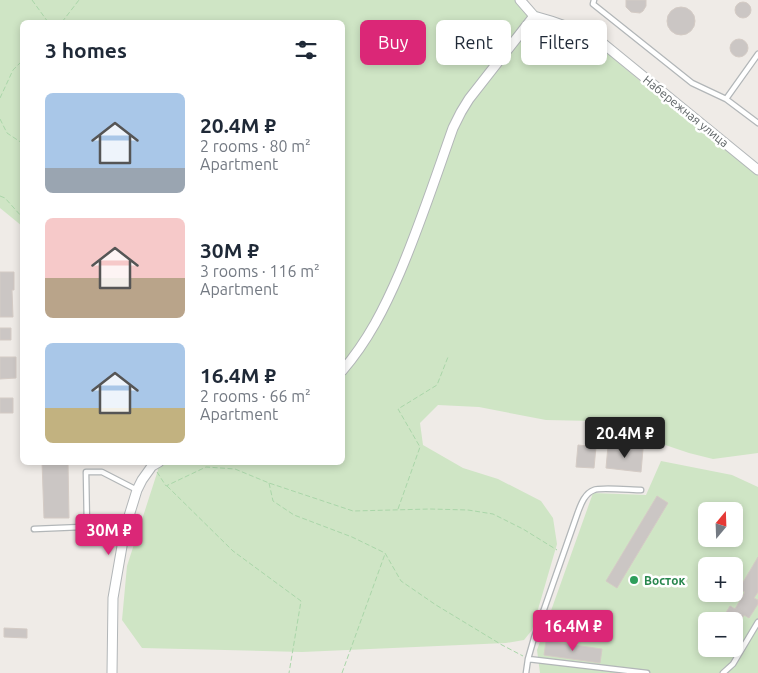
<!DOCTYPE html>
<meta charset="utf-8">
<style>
body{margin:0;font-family:Ubuntu,sans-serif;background:#f6f6f7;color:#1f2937;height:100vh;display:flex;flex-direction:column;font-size:19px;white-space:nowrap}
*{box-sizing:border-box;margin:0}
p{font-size:16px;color:#747a83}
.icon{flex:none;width:28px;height:28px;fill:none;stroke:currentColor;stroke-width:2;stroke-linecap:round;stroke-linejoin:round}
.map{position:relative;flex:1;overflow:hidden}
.sheet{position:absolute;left:20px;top:20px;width:325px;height:445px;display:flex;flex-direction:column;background:#fff;border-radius:8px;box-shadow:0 2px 8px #0003}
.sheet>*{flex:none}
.banner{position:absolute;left:360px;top:20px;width:322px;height:45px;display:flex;gap:10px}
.needle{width:32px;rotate:19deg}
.buttons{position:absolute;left:698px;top:502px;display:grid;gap:10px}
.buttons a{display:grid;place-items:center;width:45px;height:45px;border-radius:8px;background:#fff;box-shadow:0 2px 8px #0003;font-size:25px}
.price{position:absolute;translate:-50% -42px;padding:0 11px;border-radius:5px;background:#db2777;color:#fff;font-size:16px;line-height:32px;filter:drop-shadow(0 1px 2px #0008)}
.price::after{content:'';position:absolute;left:50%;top:30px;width:15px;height:11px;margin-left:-8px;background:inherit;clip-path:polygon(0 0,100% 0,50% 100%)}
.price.selected{background:#222;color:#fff}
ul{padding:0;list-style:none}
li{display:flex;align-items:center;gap:15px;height:125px;padding:0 25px}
li span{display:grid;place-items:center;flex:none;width:140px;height:100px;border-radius:8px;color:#555}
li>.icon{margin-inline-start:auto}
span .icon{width:60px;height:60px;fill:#fffc;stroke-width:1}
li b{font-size:21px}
h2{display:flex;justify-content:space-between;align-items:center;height:60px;padding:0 25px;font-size:21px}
.pill{padding:0 18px;border-radius:8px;background:#fff;box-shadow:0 2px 8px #0003;font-size:18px;line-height:45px}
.pill.selected{background:#db2777;color:#fff}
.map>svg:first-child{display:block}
</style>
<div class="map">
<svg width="758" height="673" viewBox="0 0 758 673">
<rect width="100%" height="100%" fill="#efebe7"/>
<path fill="#cfe5c5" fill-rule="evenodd" d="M 0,0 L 518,0 L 602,49 L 676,111 L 758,170 L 758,453 L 713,459 L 689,453 L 594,421 L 546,420 L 479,407 L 438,405 L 420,423 L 423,445 L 463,468 L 498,479 L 541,501 L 553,518 L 557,544 L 532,630 L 524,640 L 506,643 L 302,652 L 142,648 L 122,620 L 127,566 L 158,470 L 156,463 L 342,462 L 342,22 L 22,22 L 22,226 L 0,208 Z
M 661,461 L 732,475 L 758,487 L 758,673 L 540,673 L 537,650 L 593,493 L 646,495 ZM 706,511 L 734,511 L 734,539 L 706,539 ZM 706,566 L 734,566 L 734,594 L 706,594 ZM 706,621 L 734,621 L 734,649 L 706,649 Z"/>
<path fill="#cbc6c4" stroke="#d4cbc5" d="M 626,0 L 646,0 L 646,6 L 643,11 L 640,13 L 631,12 L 626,7 Z
M735 10a8 8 0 1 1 16 0a8 8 0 1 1-16 0Z
M667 21a14 14 0 1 1 28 0a14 14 0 1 1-28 0Z
M730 48a9 9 0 1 1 18 0a9 9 0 1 1-18 0Z
M 0,272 L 14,272 L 14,290 L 12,290 L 13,317 L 0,317 Z
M 0,328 L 11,328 L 11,340 L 0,340 Z
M 0,357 L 16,357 L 16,378 L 0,379 Z
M 0,398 L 13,398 L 13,413 L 0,413 Z
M 578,445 L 596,447 L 594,468 L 576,467 Z
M 608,446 L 643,449 L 641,472 L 606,468 Z
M 42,462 L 68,462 L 69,518 L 44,518 Z
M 657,496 L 668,503 L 617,588 L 606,581 Z
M 758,557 L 758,592 L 754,598 L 758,600 L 758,604 L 749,618 L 744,615 L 734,633 L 734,621 L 721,621 L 730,606 L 735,609 L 745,592 L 739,589 Z
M 4,628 L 27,629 L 27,638 L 4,637 Z
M 546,641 L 602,649 L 600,663 L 544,655 Z"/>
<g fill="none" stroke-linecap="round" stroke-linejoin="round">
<defs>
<path id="lane" d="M 594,0 L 593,4 L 692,83 L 726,99 L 758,123
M 726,99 L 758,54
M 87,527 L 86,472 L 102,472 L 137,490
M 34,529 L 106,526 L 125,529
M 528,659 L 647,673
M 526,673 L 528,659 L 534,638 L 578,512 C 581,504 585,493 594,490 C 599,487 632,490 641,490
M 723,673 L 733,664 L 758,622"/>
<path id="street" d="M 520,0 L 534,16
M 534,16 C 557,22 578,30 600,41 L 758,170
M 342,371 C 368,341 385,307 400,272 C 420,225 436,176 453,128 L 461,112 L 469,99 L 534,16
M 112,673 L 113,598 L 125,529 L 137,490 L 142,480 L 152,466 L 159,462"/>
</defs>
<use href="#lane" stroke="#b2b6b8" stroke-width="7"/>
<use href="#street" stroke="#b2b6b8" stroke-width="11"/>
<path stroke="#aad6a9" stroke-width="1" stroke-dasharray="5 2.5" stroke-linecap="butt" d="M 32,0 L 48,22
M 62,22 L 79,0
M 0,98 L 13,70 L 22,61
M 0,119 L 7,133 L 22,143
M 0,196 L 5,198 L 22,217
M 157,472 L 166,486 L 206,467 L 235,469 L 269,483 L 353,511 L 430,509 L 468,510 L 493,514 L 523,529 L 557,550
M 269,483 L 273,501 L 294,515 L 352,537 L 385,553 L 401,581 L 436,605 L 502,645 L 523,656
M 167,486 L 233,551 L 301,601 L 289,673
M 398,509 L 420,447 L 398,409 L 437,385 L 448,357
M 342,673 L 385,554"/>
<use href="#lane" stroke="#fff" stroke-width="4.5"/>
<use href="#street" stroke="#fff" stroke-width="9"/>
</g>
<circle fill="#2e9e5b" stroke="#fff" stroke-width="2" cx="634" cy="580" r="5"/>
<g text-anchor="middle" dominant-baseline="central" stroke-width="5" stroke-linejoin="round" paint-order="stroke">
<g font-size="12" fill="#5e6466" stroke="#fff">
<text transform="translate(686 111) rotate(39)">Набережная улица</text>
</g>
<g font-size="12" font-weight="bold" fill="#27864d" stroke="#fff" text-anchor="start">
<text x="644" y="580">Восток</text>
</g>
</g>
</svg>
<div class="buttons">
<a><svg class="needle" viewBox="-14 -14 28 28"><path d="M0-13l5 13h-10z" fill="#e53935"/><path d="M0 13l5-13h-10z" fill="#747a83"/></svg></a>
<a>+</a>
<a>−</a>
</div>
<b class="price selected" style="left:625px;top:459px">20.4M ₽</b>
<b class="price" style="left:109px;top:556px">30M ₽</b>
<b class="price" style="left:573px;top:652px">16.4M ₽</b>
<div class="banner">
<a class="pill selected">Buy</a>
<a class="pill">Rent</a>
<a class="pill">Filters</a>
</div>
<section class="sheet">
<h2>3 homes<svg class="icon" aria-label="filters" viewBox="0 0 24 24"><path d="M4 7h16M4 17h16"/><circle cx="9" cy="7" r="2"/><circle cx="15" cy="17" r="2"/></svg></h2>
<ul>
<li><span style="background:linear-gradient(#a9c7e8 75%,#9aa5b1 0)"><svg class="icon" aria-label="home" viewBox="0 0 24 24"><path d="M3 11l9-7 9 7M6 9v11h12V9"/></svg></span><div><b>20.4M ₽</b><p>2 rooms · 80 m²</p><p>Apartment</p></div></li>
<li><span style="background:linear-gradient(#f6c9c9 60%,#b9a48a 0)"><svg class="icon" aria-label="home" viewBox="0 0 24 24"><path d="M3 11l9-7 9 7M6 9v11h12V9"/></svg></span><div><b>30M ₽</b><p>3 rooms · 116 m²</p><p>Apartment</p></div></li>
<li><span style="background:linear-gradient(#a9c7e8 65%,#c2b280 0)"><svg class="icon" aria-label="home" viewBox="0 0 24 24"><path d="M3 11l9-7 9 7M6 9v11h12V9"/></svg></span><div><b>16.4M ₽</b><p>2 rooms · 66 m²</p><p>Apartment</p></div></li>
</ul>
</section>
</div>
